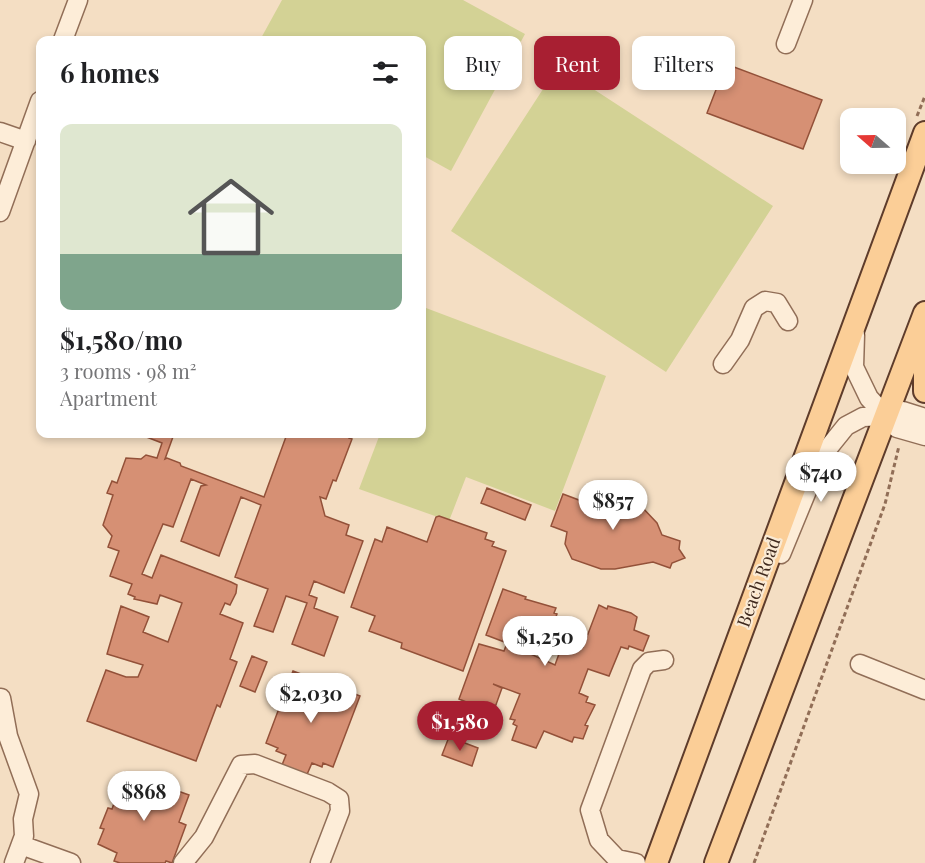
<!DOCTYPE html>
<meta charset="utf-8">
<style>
body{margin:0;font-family:"Playfair Display",serif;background:#f6f6f6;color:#202124;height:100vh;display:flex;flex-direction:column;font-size:22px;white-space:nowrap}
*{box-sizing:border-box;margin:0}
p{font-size:20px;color:#757577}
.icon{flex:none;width:33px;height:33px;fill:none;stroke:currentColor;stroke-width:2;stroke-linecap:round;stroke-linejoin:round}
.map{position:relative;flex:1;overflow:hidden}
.sheet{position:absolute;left:36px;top:36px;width:390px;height:402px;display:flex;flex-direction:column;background:#fff;border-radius:12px;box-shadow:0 3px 9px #0003}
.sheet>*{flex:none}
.hud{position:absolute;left:444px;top:36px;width:390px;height:54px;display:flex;gap:12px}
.needle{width:39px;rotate:290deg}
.tools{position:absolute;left:840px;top:108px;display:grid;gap:12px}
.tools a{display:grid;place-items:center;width:66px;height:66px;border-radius:12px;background:#fff;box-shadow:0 3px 9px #0003;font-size:30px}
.price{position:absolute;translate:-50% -51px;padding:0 14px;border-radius:21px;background:#fff;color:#222;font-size:20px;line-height:39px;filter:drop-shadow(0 2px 3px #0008)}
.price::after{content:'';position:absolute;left:50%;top:36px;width:18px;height:14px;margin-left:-9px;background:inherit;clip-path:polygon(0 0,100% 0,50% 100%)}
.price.on{background:#a81f32;color:#fff}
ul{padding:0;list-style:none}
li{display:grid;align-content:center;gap:12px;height:318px;padding:0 24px}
li span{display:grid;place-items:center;height:186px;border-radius:12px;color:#555}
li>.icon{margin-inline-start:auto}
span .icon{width:108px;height:108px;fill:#fffc;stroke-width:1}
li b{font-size:26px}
h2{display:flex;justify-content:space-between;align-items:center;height:72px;padding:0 24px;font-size:26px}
.pill{padding:0 21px;border-radius:12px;background:#fff;box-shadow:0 3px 9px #0003;font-size:21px;line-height:54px}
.pill.on{background:#a81f32;color:#fff}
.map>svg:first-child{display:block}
</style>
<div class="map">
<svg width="925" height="863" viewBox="0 0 925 863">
<rect width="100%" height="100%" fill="#f4dec3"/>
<path fill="#d3d295" d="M 282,0 L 463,0 L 525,34 L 451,171 L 422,155 L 422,40 L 260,40 Z
M 558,66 L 773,206 L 666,372 L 451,231 Z
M 426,308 L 606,376 L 555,511 L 466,477 L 449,521 L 359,489 L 380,434 L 422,434 L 422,320 Z"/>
<path fill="#d69074" stroke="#935139" stroke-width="1.5" d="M 726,64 L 822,100 L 803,149 L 707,113 Z
M 145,434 L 174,434 L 165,459 L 167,458 L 180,463 L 181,466 L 264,497 L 287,434 L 351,434 L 349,438 L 352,439 L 336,481 L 333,480 L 326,499 L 320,497 L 325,516 L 349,525 L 346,535 L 363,541 L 344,593 L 314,581 L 309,595 L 317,598 L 314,608 L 338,617 L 324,656 L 292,644 L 307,603 L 286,596 L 273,632 L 254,626 L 268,589 L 235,577 L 261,505 L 241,497 L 219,556 L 181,541 L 201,486 L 206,485 L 191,479 L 173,527 L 163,524 L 142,574 L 152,578 L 161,555 L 231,582 L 237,585 L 236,593 L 230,605 L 225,603 L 220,614 L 243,623 L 230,659 L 237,662 L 220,707 L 217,705 L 196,761 L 87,721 L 106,670 L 126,677 L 138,677 L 143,665 L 107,654 L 121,606 L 149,617 L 143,632 L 168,642 L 182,603 L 160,595 L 157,604 L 134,599 L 135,597 L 128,594 L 132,584 L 110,576 L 119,551 L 108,547 L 112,536 L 103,525 L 113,495 L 107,493 L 112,481 L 117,483 L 126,458 L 141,459 L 146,455 L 157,458 L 162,443 L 144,436 Z
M 600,485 L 628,495 L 640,505 L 657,523 L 662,535 L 680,541 L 679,549 L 685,558 L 672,563 L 670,568 L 653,562 L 615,569 L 601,569 L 572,559 L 565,544 L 567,532 L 551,526 L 563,494 L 579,500 L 587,491 Z
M 487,488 L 531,505 L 525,520 L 481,503 Z
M 439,516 L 487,533 L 485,539 L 494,542 L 492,546 L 506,551 L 463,671 L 401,648 L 402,643 L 369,631 L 375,616 L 351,607 L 375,539 L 382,542 L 387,527 L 427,542 L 436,517 Z
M 503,589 L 526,597 L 525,599 L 556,608 L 554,613 L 557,614 L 544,650 L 540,649 L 538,654 L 518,646 L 517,648 L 555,665 L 564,640 L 583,647 L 599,605 L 607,609 L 608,606 L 631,613 L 637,617 L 634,630 L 649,636 L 643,651 L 629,646 L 628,649 L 621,647 L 609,676 L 588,669 L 579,693 L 588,697 L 586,702 L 595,705 L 585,725 L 588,726 L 583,739 L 574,737 L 572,742 L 544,731 L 536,748 L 512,740 L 517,726 L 513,724 L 515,720 L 510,719 L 520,694 L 493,684 L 502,688 L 493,713 L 459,699 L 479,644 L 504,651 L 507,643 L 486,635 Z
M 252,656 L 267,662 L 255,692 L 240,686 Z
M 293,671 L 360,696 L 333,767 L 323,763 L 322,767 L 312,763 L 305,779 L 280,770 L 286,755 L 276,751 L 278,748 L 266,743 Z
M 449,737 L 478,748 L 472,766 L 442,755 Z
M 125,772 L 189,795 L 179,822 L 186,825 L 172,863 L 166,861 L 165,863 L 120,863 L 114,861 L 117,853 L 98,844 L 104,829 L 100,828 L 108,808 L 112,809 Z"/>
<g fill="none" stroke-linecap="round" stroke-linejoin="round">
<defs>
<path id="minor" d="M 63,40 L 78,0
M 786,44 L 803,0
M 0,132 L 26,141
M 0,212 L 40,101
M 855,335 L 854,367 L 869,398 L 897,428 L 925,436
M 723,364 L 740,340 L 754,308 L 765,301 L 777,303 L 788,321
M 781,554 L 821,457 L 846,426 L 863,417 L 887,416 L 903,411 L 925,418
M 860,664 L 925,690
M 1,698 L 8,736 L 29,794 L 23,819 L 24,836 L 14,863
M 21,845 L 71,863
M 183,863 L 204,837 L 241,765 L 255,764 L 328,792 L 339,799 L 340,811 L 320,863
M 636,863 L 617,859 L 599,840 L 590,810 L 642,669 L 649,662 L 664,660"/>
<path id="major" d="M 925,350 L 925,391
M 656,863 L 925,133
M 716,863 L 925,313"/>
</defs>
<use href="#minor" stroke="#916e57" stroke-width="21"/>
<use href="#major" stroke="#5e3c2b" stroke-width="26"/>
<path stroke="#916e57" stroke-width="3" stroke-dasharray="4.5 3" stroke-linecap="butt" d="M 917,116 L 925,96
M 754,863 L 885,504 L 899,446"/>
<use href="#minor" stroke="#fdedd8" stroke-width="18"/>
<use href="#major" stroke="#fbce97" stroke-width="22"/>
</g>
<g text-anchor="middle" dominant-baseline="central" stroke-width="4.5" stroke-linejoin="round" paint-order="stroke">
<g font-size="18" fill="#3f291d" stroke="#faead4">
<text transform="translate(758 582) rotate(-70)">Beach Road</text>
</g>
</g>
</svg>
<div class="tools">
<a><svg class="needle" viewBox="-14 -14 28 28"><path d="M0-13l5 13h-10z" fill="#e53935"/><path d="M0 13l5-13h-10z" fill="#757577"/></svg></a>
</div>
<b class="price" style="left:821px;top:503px">$740</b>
<b class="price" style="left:613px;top:531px">$857</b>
<b class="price" style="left:545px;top:667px">$1,250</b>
<b class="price" style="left:311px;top:724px">$2,030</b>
<b class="price on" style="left:460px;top:752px">$1,580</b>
<b class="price" style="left:144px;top:822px">$868</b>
<div class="hud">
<a class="pill">Buy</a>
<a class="pill on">Rent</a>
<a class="pill">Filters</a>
</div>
<section class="sheet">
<h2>6 homes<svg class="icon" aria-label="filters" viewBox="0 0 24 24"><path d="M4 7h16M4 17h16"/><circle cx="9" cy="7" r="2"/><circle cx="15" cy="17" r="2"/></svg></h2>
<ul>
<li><span style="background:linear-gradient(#dfe7d0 70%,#7fa58c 0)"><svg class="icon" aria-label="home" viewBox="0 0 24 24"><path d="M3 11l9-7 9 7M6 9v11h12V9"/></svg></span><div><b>$1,580/mo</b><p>3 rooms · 98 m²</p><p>Apartment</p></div></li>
</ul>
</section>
</div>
